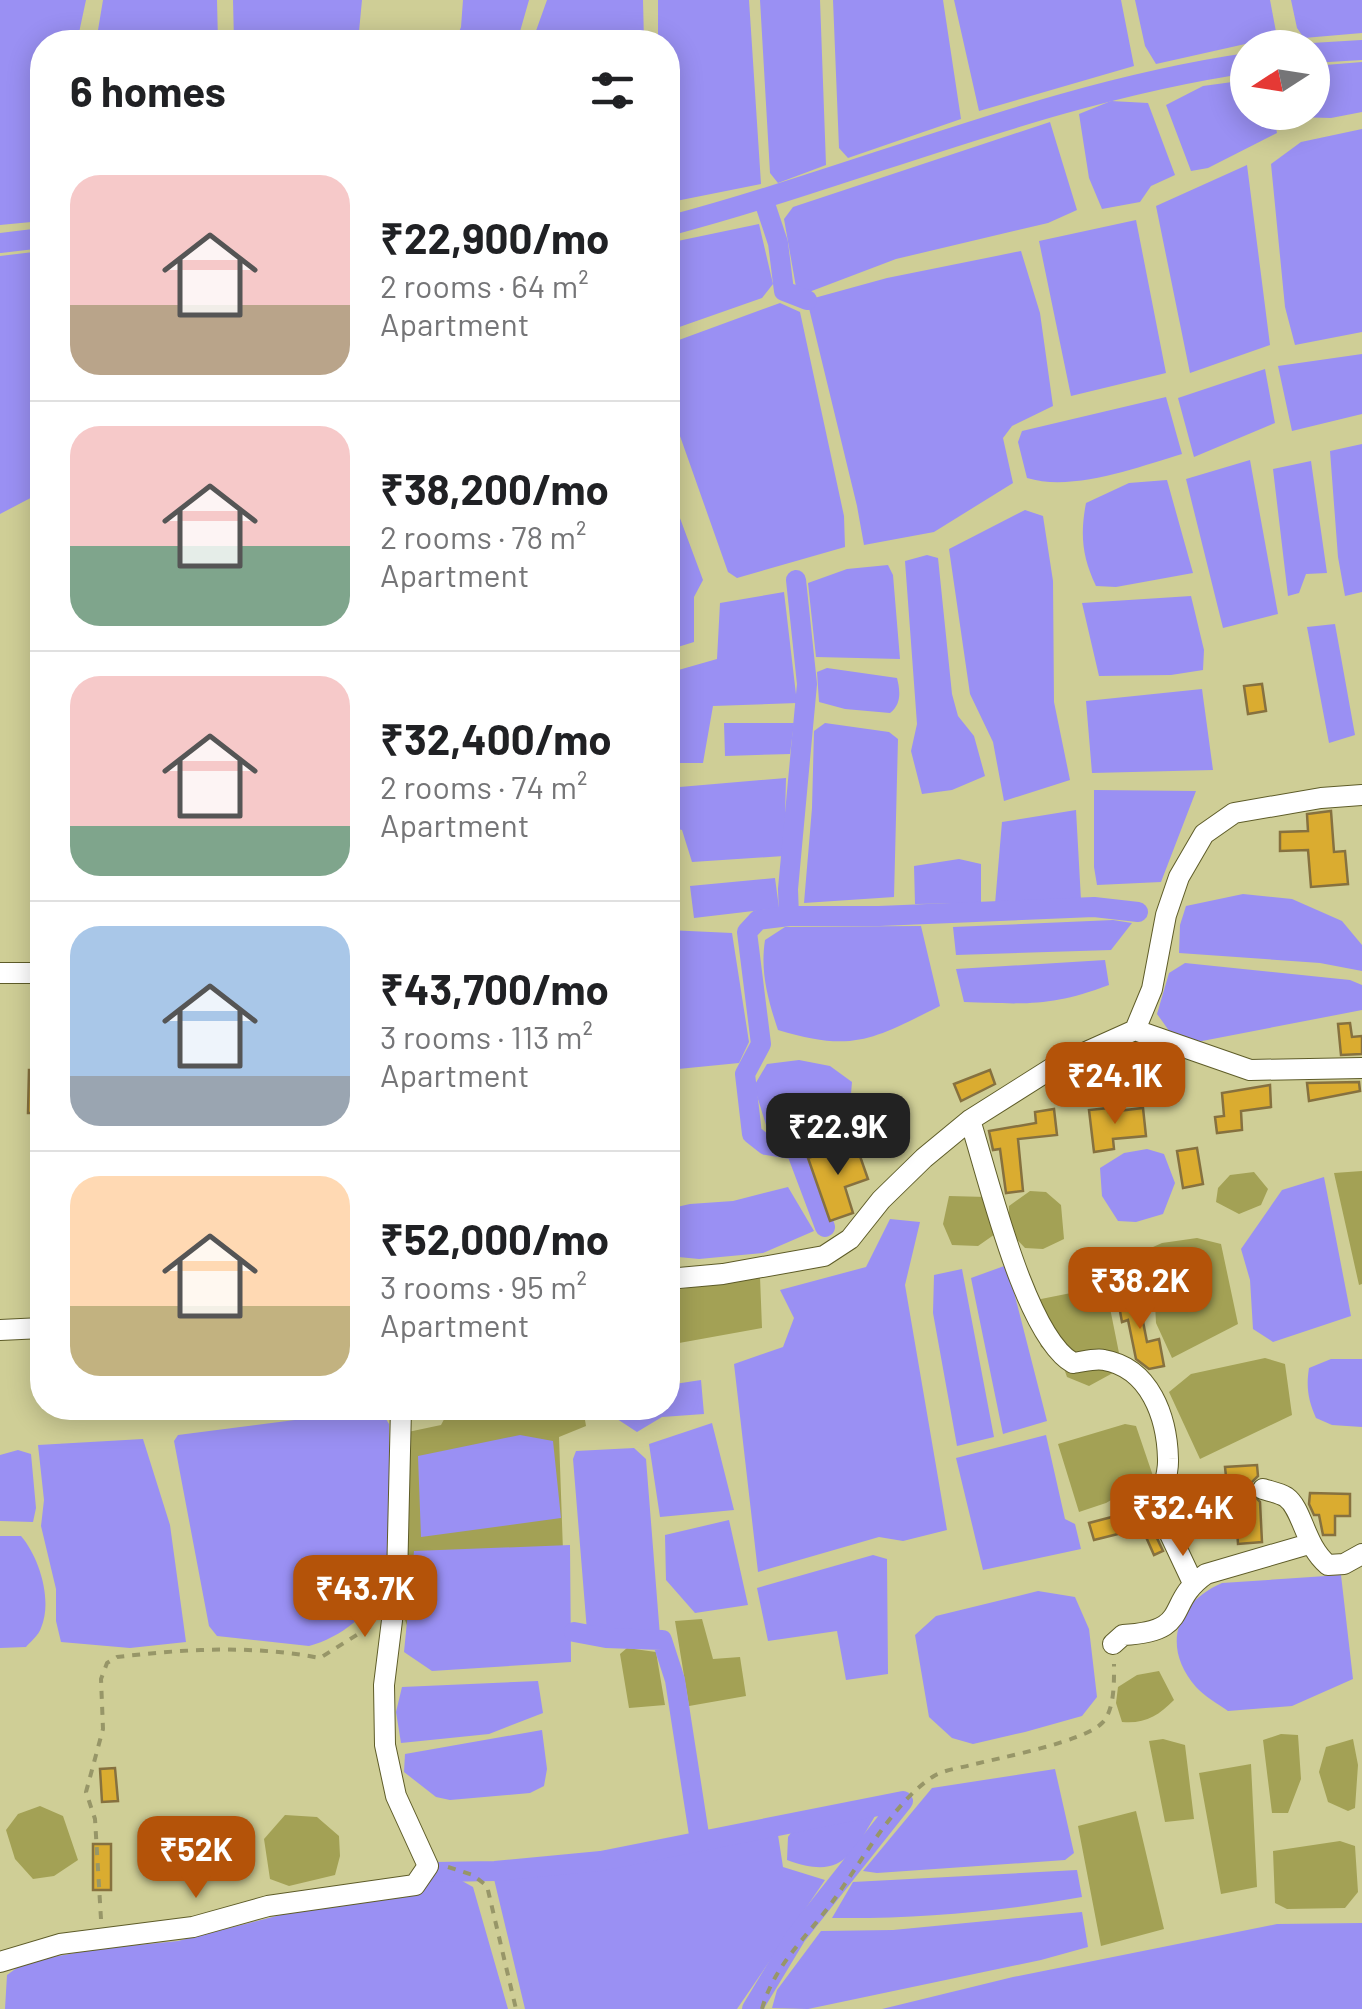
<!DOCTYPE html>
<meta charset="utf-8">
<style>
body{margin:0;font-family:Barlow,sans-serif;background:#f2f2f2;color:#202124;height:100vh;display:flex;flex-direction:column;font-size:38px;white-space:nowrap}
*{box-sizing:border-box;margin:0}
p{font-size:32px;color:#757577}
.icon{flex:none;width:55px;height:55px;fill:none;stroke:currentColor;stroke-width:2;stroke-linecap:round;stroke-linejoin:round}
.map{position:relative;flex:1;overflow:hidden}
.drawer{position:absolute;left:30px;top:30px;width:650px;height:1390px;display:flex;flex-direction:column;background:#fff;border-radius:40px;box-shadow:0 5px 25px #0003}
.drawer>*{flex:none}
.needle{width:65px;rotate:258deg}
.controls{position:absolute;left:1230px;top:30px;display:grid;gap:20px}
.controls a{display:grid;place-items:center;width:100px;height:100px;border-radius:50%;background:#fff;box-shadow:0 5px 25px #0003;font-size:50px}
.price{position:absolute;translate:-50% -85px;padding:0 22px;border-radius:20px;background:#b45309;color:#fff;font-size:32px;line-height:65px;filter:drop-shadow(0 2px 5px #0008)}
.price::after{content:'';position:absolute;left:50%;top:60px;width:30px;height:22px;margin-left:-15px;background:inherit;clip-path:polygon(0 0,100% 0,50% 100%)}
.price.active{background:#222;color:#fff}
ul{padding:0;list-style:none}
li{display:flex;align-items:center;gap:30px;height:250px;padding:0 40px}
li+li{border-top:2px solid #e0e0e0}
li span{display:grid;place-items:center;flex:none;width:280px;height:200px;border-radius:30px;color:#555}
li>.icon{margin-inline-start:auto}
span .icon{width:120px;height:120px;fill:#fffc;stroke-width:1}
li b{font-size:42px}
h2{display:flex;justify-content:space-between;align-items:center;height:120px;padding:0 40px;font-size:42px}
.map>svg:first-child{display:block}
</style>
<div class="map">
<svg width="1362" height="2009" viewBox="0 0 1362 2009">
<rect width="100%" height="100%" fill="#cfce96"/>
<path fill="#a3a155" d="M 1362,1171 L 1362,1284 L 1359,1285 L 1334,1173 Z
M 1254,1172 L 1268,1189 L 1261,1205 L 1239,1214 L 1216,1202 L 1218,1188 L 1230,1175 Z
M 1030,1191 L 1046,1192 L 1061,1205 L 1064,1239 L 1043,1249 L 1025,1248 L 1009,1231 L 1009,1206 Z
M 949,1196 L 987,1197 L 998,1232 L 978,1246 L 952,1245 L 943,1224 Z
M 1197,1238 L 1221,1244 L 1238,1324 L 1172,1358 L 1156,1323 L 1155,1304 L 1148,1281 L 1129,1278 L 1124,1260 L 1162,1243 Z
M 760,1277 L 762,1328 L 668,1345 L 668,1291 Z
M 1076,1292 L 1107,1293 L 1122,1368 L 1089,1386 L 1067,1377 L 1059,1354 L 1041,1347 L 1030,1307 L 1041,1299 Z
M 1265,1358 L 1285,1364 L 1292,1415 L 1200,1459 L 1169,1392 L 1191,1374 Z
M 450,1408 L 583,1408 L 586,1426 L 559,1437 L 564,1580 L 417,1652 L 405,1620 L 408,1432 L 441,1425 Z
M 1125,1424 L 1136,1426 L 1153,1476 L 1106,1503 L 1079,1512 L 1058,1444 Z
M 702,1619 L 713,1659 L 740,1657 L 746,1696 L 689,1706 L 675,1621 Z
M 627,1648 L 656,1652 L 665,1705 L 629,1708 L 620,1654 Z
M 1159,1671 L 1174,1700 C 1158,1716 1145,1724 1122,1722 L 1116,1703 L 1118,1687 L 1137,1675 Z
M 1281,1734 L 1298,1735 L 1301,1779 L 1288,1813 L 1272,1813 L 1263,1740 Z
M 1163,1739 L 1185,1745 L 1194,1819 L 1165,1822 L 1149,1741 Z
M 1353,1739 L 1358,1765 L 1355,1808 L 1348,1811 L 1328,1802 L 1319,1772 L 1326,1747 Z
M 1251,1764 L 1257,1887 L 1221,1894 L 1199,1773 Z
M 40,1806 L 63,1816 L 78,1860 L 54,1876 L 33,1879 L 15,1859 L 6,1830 L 18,1814 Z
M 1136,1811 L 1164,1929 L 1101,1946 L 1078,1826 Z
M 285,1815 L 317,1817 L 339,1836 L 340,1856 L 335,1875 L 289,1886 L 270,1879 L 264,1839 Z
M 1340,1841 L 1355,1846 L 1358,1892 L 1345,1908 L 1287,1909 L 1275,1903 L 1273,1851 Z"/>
<path fill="#9a90f3" d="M 0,0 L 86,0 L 77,42 L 42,42 L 42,221 L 0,225 Z
M 103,0 L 217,0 L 218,42 L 96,42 Z
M 233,0 L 362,0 L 358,42 L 234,42 Z
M 463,0 L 529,0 L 517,42 L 455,42 L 461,27 Z
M 547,0 L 643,0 L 644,42 L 532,42 Z
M 658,0 L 749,0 L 761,184 L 676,201 L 668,193 L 668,42 L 658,42 Z
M 760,0 L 820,0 L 826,165 L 778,183 L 770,173 Z
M 833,0 L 943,0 L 961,119 L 848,158 L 839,148 Z
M 954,0 L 1121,0 L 1134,66 L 979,111 Z
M 1135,0 L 1270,0 L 1277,37 L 1156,64 L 1145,46 Z
M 1291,0 L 1362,0 L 1362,33 L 1304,38 L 1297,28 Z
M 1362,62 L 1362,112 L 1331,118 L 1293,117 L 1292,113 L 1312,112 L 1313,66 Z
M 1247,80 L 1248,112 L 1273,113 L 1277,133 L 1208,168 L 1191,171 L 1166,105 L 1203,86 Z
M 1111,101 L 1148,103 L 1175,175 L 1151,186 L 1140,202 L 1102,209 L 1089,178 L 1079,114 Z
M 1050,122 L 1077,210 L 1048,223 L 896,259 L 809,292 L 796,287 L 784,219 L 793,207 Z
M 1362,129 L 1362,332 L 1295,345 L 1285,307 L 1271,164 L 1301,142 Z
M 1247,165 L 1270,345 L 1190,373 L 1156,206 Z
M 1136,220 L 1166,373 L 1071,396 L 1039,241 Z
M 759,224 L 773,284 L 762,298 L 668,331 L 668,243 Z
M 42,251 L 42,492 L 0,514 L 0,256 Z
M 1021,251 L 1040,313 L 1053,406 L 1012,426 L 1003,438 L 1013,483 L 934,532 L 864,545 L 857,506 L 807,300 L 887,278 Z
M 780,303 L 800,312 L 844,516 L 845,547 L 737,578 L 728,572 L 668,402 L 668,344 Z
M 1362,354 L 1362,414 L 1292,431 L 1278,366 Z
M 1265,369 L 1275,423 L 1194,457 L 1178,398 Z
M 1166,397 L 1182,454 C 1138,467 1073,492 1027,478 L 1018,442 L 1022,431 Z
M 1362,444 L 1362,592 L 1345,596 L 1338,557 L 1330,451 Z
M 1250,460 L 1278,614 L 1223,628 L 1186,479 Z
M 1311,461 L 1327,573 L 1306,574 L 1299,593 L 1288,596 L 1273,469 Z
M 1167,480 L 1193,573 L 1116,587 L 1096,586 C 1082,557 1080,534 1086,503 L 1129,483 Z
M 668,486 L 703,580 L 694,597 L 694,642 L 668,650 Z
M 1025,510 L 1043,516 L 1053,581 L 1054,702 L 1070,780 L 1004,801 L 993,742 L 970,694 L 949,549 Z
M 927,555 L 938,558 L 952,694 L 958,716 L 974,736 L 985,776 L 952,790 L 922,794 L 911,751 L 917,724 L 905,561 Z
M 888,565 L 893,575 L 900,659 L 816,657 L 808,583 L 847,569 Z
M 784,592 L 797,703 L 713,706 L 703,763 L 668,763 L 668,673 L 717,659 L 720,603 Z
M 1191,596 L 1204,650 L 1203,670 L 1171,675 L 1099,676 L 1082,603 Z
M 1335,624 L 1355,735 L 1329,743 L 1307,627 Z
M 827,668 L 897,678 C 900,690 902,704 890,713 L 845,709 L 819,702 L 817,672 Z
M 1202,689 L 1213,770 L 1092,773 L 1086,701 Z
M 724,723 L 794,723 L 790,754 L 725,756 Z
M 825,723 L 889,732 L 898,739 L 894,897 L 804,903 L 812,808 L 814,731 Z
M 786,778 L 784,856 L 692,862 L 682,830 L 668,826 L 668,788 Z
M 1094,790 L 1196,791 L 1161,882 L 1097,885 L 1094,867 Z
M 1076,810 L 1081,900 L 995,904 L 1002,822 Z
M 959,859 L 981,864 L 981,903 L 915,904 L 914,866 Z
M 775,878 L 779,908 L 694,918 L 690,886 Z
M 1243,894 L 1292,899 L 1342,921 L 1362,945 L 1362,971 L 1320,963 L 1179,953 L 1180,925 L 1186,906 Z
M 1113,920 L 1132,923 L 1111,950 L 956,955 L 953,927 Z
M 921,926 L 940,1006 C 873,1039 854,1053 778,1030 C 768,1000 760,972 765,940 L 785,927 Z
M 668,930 L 732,933 L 749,1042 L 739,1063 L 668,1070 Z
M 1105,960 L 1109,985 C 1051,1007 1025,1004 964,1002 L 956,969 Z
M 1185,963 L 1350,980 L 1362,985 L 1362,1010 L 1197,1042 L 1175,1039 L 1157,1014 L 1169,973 Z
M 799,1060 L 830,1066 L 852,1082 L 848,1129 L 826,1138 L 770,1138 L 754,1086 L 767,1064 Z
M 1147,1149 L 1164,1154 L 1175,1183 L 1163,1214 L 1136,1222 L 1118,1221 L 1102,1196 L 1100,1168 L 1124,1153 Z
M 1324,1177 L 1351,1316 L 1273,1342 L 1253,1329 L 1250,1280 L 1241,1249 L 1282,1190 Z
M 788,1187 L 814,1231 L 763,1253 L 699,1259 L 668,1256 L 668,1209 L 690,1204 L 733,1201 Z
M 890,1219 L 920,1222 L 905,1285 L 947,1530 L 903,1541 L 879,1537 L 758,1572 L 734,1364 L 783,1347 L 794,1318 L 780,1290 L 866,1267 Z
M 1007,1265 L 1047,1421 L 1003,1434 L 971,1278 Z
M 962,1269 L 994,1437 L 957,1446 L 933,1313 L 934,1275 Z
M 1331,1359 L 1362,1359 L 1362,1427 L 1332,1425 L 1316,1418 C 1308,1400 1306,1387 1309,1368 Z
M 701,1380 L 704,1414 L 662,1417 L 637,1432 L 611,1415 L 615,1408 L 668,1408 L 668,1385 Z
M 380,1409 L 389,1424 C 389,1464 395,1546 384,1582 C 374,1612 340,1638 309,1646 L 217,1636 L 209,1626 L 174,1441 L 178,1435 Z
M 712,1423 L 734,1510 L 660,1517 L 649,1444 Z
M 520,1435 L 553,1441 L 561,1518 L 421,1537 L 418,1456 Z
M 1046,1435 L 1065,1519 L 1075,1524 L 1081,1549 L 983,1570 L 956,1458 Z
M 143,1439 L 170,1525 L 186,1642 L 130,1648 L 61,1642 L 56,1621 L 56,1589 L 41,1526 L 44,1500 L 38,1445 Z
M 634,1448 L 646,1459 L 660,1636 L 587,1631 L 573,1459 L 576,1451 Z
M 18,1450 L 31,1454 L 36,1508 L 33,1522 L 0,1521 L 0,1455 Z
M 729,1520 L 748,1605 L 695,1613 L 666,1580 L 665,1535 Z
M 0,1536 L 21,1536 C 39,1557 53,1600 41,1628 C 39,1635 30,1642 26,1647 L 0,1648 Z
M 570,1545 L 571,1662 L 432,1671 L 404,1652 L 414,1551 Z
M 873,1555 L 887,1559 L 888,1674 L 846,1680 L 837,1631 L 768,1641 L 757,1588 Z
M 1341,1575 L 1353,1679 L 1292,1706 L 1228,1711 C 1218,1704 1204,1696 1196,1687 C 1161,1647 1176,1603 1222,1583 Z
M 1038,1591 L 1075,1597 L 1089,1629 L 1097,1697 L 1082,1716 L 1025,1732 L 973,1744 L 952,1738 L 929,1717 L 915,1635 L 936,1616 Z
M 538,1681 L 543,1713 L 489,1734 L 401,1743 L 396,1712 L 402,1687 Z
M 542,1730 L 547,1769 L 544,1786 L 530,1793 L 450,1800 L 436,1797 L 404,1772 L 405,1754 Z
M 1055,1769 L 1074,1853 L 1065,1860 L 877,1873 L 863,1871 L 932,1788 Z
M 856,1812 L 875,1816 C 850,1859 839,1879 787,1860 L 788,1837 L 793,1830 Z
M 768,1831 L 778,1835 L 783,1867 L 825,1880 L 737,2009 L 525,2009 L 494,1879 L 507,1874 L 603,1865 Z
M 1077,1870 L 1082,1897 C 999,1912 916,1919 832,1918 L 853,1882 Z
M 453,1876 L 473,1887 L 508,2009 L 5,2009 L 7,1975 L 25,1962 L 97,1949 L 178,1941 L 426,1878 Z
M 1082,1912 L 1088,1947 L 1041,1960 L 808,2009 L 772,2008 L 777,1990 L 821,1931 L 893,1930 Z
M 1362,1923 L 1362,2009 L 882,2009 L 1013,1977 L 1277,1924 Z"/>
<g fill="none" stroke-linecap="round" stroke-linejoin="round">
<path stroke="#9a90f3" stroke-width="20" d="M 1312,53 L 1362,50
M 764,201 L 778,243 L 784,291 L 807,300
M 668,226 C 861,175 1049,92 1248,63
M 0,243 L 42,238
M 789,916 L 788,889 L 807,684 L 796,580
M 825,1227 L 796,1150 L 766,1145 L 752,1134 L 745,1074 L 761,1044 L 747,932 L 758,920 L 789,916 L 879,916 L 1094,907 L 1138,912
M 574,1632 L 606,1638 L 662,1640 L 675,1680 L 700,1841
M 436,1872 L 495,1871 L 601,1861 L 903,1801 L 796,1936 L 752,2009"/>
</g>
<path fill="#daac30" stroke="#86713f" stroke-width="2.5" d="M 1262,684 L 1266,711 L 1248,714 L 1244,686 Z
M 1331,811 L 1334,852 L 1345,851 L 1348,884 L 1311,887 L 1308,850 L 1280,851 L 1280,832 L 1308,831 L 1307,814 Z
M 1350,1023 L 1352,1037 L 1362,1036 L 1362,1054 L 1341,1055 L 1338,1024 Z
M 29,1070 L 42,1070 L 42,1113 L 28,1113 Z
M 990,1070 L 995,1084 L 961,1101 L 954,1084 Z
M 1359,1082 L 1360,1091 L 1309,1101 L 1307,1083 Z
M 1270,1085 L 1271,1107 L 1241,1111 L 1242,1130 L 1217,1133 L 1215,1117 L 1224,1116 L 1222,1093 Z
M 1109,1108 L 1109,1112 L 1143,1108 L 1146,1136 L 1113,1139 L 1114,1149 L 1094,1152 L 1089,1110 Z
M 1054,1109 L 1057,1135 L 1018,1139 L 1023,1191 L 1006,1193 L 1000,1149 L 993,1150 L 989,1131 L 1036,1123 L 1035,1112 Z
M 855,1142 L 868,1179 L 845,1187 L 853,1213 L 830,1221 L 808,1158 Z
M 1197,1148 L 1203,1184 L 1183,1188 L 1177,1151 Z
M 1137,1291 L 1147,1342 L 1159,1339 L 1164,1366 L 1149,1369 L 1136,1359 L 1128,1320 L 1122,1322 L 1117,1295 Z
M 1257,1465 L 1258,1476 L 1250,1484 L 1250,1491 L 1260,1502 L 1262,1542 L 1238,1544 L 1236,1515 L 1230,1516 L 1225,1467 Z
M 1310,1493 L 1350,1494 L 1350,1516 L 1335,1516 L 1335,1535 L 1323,1535 L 1319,1515 L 1314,1515 L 1309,1504 Z
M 1146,1508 L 1148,1519 L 1163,1551 L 1154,1555 L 1142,1528 L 1094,1540 L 1089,1523 Z
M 115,1768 L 118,1801 L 102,1802 L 100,1769 Z
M 93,1844 L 111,1844 L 111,1890 L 93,1890 Z"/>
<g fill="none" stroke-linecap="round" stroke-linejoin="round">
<defs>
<path id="street" d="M 0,973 L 42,973
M 1135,1030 L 1250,1070 L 1362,1068
M 970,1120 C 988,1176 1025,1336 1073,1363 C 1082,1362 1095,1358 1104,1360 C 1150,1368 1167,1417 1168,1459 C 1169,1478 1159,1494 1160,1513 L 1193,1583
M 668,1279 L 723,1274 L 824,1256 L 850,1239 L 881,1200 L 924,1158 L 970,1120 L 1057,1065 L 1135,1030 L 1152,989 L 1166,915 L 1179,877 L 1204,834 L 1234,813 L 1321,798 L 1362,795
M 0,1330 L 42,1328
M 1263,1489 C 1269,1491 1280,1493 1286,1497 C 1303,1509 1304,1545 1328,1565 L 1344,1564 L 1362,1554
M 1113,1644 L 1123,1635 C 1194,1631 1163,1604 1206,1574 L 1309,1544
M 0,1962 L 60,1944 L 193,1927 L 268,1906 L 415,1885 L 428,1866 L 396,1796 L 385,1745 L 384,1685 L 397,1580 L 401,1408"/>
</defs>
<use href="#street" stroke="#5e5c28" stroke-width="22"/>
<path stroke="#979668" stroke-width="4" stroke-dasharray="8 8" stroke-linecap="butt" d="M 448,1867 L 473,1875 L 487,1886 L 516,2009
M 101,1919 L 95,1819 L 86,1792 L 103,1729 L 101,1679 L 107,1663 L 117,1657 C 184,1649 253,1645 320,1658 L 374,1624
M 762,2009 C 774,1965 807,1937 833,1901 C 861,1863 894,1801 934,1776 C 944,1770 959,1768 971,1765 C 998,1758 1084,1742 1102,1723 C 1115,1710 1114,1681 1114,1664"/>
<use href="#street" stroke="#fff" stroke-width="20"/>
</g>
</svg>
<div class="controls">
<a><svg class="needle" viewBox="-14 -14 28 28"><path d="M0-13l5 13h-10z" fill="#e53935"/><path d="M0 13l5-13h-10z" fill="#757577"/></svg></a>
</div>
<b class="price" style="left:1115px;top:1127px">₹24.1K</b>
<b class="price active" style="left:838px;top:1178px">₹22.9K</b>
<b class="price" style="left:1140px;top:1332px">₹38.2K</b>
<b class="price" style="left:1183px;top:1559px">₹32.4K</b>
<b class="price" style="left:365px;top:1640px">₹43.7K</b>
<b class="price" style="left:196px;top:1901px">₹52K</b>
<section class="drawer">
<h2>6 homes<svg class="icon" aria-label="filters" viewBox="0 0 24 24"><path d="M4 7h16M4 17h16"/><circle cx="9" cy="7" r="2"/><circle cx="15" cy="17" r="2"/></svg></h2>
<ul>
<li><span style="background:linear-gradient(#f6c9c9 65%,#b9a48a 0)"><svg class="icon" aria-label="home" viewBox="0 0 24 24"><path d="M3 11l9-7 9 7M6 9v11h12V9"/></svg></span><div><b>₹22,900/mo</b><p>2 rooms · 64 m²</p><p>Apartment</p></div></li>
<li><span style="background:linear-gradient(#f6c9c9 60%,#7fa58c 0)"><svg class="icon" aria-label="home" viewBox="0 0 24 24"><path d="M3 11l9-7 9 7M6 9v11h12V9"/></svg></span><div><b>₹38,200/mo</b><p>2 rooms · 78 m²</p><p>Apartment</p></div></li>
<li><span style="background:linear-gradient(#f6c9c9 75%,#7fa58c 0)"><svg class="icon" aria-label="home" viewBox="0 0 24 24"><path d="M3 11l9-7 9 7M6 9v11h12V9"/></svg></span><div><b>₹32,400/mo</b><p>2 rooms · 74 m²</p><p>Apartment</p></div></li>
<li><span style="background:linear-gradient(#a9c7e8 75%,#9aa5b1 0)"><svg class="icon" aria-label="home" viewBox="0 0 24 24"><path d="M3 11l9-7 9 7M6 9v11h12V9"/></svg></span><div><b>₹43,700/mo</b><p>3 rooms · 113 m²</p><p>Apartment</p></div></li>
<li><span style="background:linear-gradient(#ffd9b3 65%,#c2b280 0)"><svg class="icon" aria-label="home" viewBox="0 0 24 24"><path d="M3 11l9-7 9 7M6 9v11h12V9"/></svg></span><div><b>₹52,000/mo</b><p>3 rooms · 95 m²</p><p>Apartment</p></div></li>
</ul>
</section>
</div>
